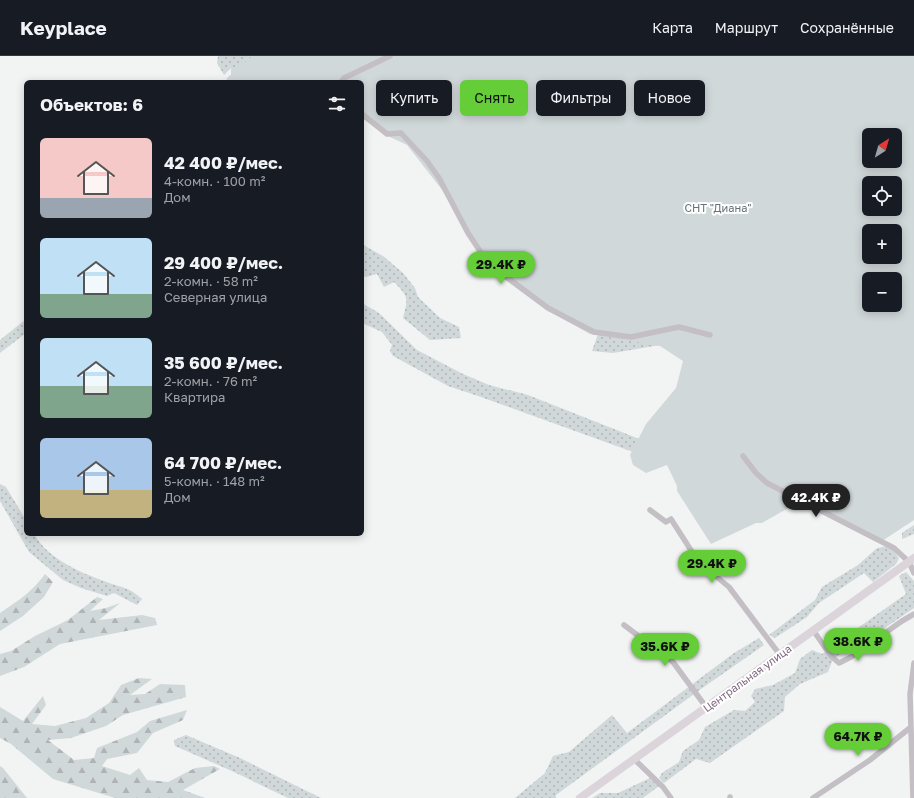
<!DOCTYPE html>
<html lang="ru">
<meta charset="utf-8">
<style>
body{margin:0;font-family:"Golos Text",sans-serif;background:#242831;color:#f1f3f6;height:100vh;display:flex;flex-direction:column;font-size:15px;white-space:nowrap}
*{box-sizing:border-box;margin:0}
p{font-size:13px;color:#9ea1a6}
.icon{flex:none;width:22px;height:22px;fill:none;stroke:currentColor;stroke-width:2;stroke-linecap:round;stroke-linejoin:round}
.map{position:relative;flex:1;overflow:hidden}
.side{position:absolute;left:24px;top:24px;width:340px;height:456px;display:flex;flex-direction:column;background:#171b24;border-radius:6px;box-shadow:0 2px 10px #0003}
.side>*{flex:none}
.guide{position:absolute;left:376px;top:24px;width:380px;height:36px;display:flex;gap:8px}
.needle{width:26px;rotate:37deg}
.fabs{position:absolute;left:862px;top:72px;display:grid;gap:8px}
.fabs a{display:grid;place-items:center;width:40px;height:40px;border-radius:6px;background:#171b24;box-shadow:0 2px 10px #0003;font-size:20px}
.price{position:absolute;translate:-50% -34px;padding:0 9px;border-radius:14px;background:#65cd38;color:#111;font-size:13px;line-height:26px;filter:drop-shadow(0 1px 2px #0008)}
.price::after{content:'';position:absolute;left:50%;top:24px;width:12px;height:9px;margin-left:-6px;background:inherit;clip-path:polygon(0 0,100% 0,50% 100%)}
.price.current{background:#222;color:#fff}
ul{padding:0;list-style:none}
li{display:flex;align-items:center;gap:12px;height:100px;padding:0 16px}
li span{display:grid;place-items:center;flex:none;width:112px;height:80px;border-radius:6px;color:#555}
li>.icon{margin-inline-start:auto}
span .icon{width:48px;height:48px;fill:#fffc;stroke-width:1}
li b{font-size:17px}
h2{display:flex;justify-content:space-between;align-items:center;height:48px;padding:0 16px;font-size:17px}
.chip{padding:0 14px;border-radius:6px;background:#171b24;box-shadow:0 2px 10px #0003;font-size:14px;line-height:36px}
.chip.current{background:#65cd38;color:#111}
header{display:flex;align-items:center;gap:24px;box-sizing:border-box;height:56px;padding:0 20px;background:#171b24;border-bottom:1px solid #363941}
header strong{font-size:19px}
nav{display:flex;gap:22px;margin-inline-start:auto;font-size:14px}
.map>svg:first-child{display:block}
</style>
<header>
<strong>Keyplace</strong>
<nav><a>Карта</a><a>Маршрут</a><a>Сохранённые</a></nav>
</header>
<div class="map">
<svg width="914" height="742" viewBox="0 0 914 742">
<defs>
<pattern id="grass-dots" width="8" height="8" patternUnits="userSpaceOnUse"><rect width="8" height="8" fill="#d1d8d9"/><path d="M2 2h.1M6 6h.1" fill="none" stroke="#afb3b5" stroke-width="1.8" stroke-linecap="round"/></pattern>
<pattern id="forest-firs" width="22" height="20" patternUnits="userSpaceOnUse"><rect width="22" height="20" fill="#d1d8d9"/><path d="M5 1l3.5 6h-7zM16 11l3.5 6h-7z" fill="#afb3b5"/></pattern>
</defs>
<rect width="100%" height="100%" fill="#f1f4f3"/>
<path fill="url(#grass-dots)" d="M 218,0 L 264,0 L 231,19 L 231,12 L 224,19 L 217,7 Z
M 362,185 L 365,190 L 383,200 L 403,217 L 415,232 L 418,241 L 440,262 L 459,271 L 461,282 L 430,284 L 403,262 C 408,242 409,241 394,226 L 384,231 L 377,218 L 366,221 L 362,220 Z
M 362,247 L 379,257 L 417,294 L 463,318 L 489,329 L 528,339 L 647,386 L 633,396 L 481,341 L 448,330 L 393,300 L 390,295 L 392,289 L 382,276 L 362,267 Z
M 26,263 L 26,277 L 0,297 L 0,284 Z
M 598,278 L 655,279 L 704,314 L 666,288 L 613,297 L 592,295 Z
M 0,428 L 6,431 L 26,464 L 26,478 L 34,478 C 48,503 81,517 107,526 C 113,529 121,530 127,533 C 133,535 138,540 142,543 L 137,549 L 114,537 L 107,540 L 81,532 L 63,524 L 29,496 L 0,445 Z
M 914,469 L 914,478 L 902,483 L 902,477 Z
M 888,490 L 891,491 L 899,502 L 896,508 L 873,526 L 864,517 L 819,547 L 807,561 L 775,582 L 769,579 L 815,544 L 822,531 L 858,509 L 877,492 Z
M 906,516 L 914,525 L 914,552 L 869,583 L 865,581 L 833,603 L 828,616 L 800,628 L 785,641 L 784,655 L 710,707 L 696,703 L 664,727 L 659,722 L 662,717 L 679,706 L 683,695 L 699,684 L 705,671 L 734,654 L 745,655 L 755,646 L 751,640 L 755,633 L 773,629 L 795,617 L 800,603 L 812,594 L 822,598 L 859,571 L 906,538 L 899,520 Z
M 759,582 L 764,589 L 701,633 L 556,739 L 556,742 L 515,742 L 545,717 L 553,700 L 569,696 L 612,659 L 627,677 L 734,597 Z
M 186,679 L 240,702 L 321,742 L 288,742 L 234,716 L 175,690 L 174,684 Z
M 650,722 L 659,730 L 643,742 L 592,742 L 600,737 L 618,737 Z"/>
<path fill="url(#forest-firs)" d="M 45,518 L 53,526 L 44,541 L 23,560 L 0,575 L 0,557 C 19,544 31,537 45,518 Z
M 97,541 L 103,543 L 90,555 L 106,552 L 120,547 L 99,564 L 142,559 L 155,562 L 157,569 L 60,588 L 24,611 L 0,620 L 0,598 L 11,595 L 35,580 L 68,564 Z
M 139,622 L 152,623 L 130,639 L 145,638 L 160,628 L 185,629 L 186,641 L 123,659 L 106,670 L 71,682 L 48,684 L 74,704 L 94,702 L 97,692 L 137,676 L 150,665 L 187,654 L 183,664 L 153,677 L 137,697 L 107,703 L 102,710 L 130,719 L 139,712 L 147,724 L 168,726 L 195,712 L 214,710 L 220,713 L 183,734 L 205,742 L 115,742 L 53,723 L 11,688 L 0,682 L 0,651 L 23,665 L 43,640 L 46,649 L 32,668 L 55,670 L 86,662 L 109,647 L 121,629 Z
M 0,710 L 3,712 L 27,742 L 0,742 Z"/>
<path fill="#d1d8d9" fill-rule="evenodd" d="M 252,0 L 914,0 L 914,464 L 879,487 L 799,446 L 762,467 L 756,467 L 711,488 L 677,435 L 677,430 L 667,409 L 646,417 L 633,409 L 630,399 L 646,368 L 676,332 L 683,305 L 660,290 L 590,278 L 545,253 L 486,210 L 443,135 L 407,89 L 390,81 L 362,62 L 362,26 L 232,26 L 226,23 ZM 869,79 L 895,79 L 895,105 L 869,105 ZM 869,127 L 895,127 L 895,153 L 869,153 ZM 869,175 L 895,175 L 895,201 L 869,201 ZM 869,223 L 895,223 L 895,249 L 869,249 Z"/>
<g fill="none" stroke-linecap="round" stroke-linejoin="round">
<path stroke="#c4bec5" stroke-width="5.5" d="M 341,26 L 344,22 L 390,0
M 362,58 L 387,78 L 401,77 L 427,105 L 439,122 L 468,177 L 488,207 L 548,252 L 594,276 L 631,281 L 679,271 L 710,279
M 743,400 L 756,417 L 767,427 L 894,492 L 909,506 L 914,517
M 650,454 L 666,466 L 671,463 L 694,499 L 706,512 L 729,531 L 780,599
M 624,569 L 673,606 L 706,651
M 813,574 L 831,600 L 839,607 L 851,601 L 902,565 L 914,558
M 634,703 L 663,731 L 671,742
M 730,742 L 730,741
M 813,742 L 870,704 L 911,671
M 913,742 L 910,638 L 914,607"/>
<path stroke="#dbd5db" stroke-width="8" d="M 580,742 L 914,502"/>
</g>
<g text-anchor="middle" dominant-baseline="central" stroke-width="4" stroke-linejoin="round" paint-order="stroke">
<g font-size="11" fill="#657277" stroke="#fff">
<text x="718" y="151">СНТ "Диана"</text>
</g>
<g font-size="11" fill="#7d677f" stroke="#fff">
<text transform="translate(747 622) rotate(-36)">Центральная улица</text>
</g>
</g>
</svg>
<div class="fabs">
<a><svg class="needle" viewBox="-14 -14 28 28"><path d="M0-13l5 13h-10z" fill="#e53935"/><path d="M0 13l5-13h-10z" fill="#9ea1a6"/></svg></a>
<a><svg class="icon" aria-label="locate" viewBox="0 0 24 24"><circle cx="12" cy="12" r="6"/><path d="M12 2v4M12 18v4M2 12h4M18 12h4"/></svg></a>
<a>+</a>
<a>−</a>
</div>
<b class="price" style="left:501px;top:229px">29.4K ₽</b>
<b class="price current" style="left:816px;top:462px">42.4K ₽</b>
<b class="price" style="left:712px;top:528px">29.4K ₽</b>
<b class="price" style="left:858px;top:606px">38.6K ₽</b>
<b class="price" style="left:665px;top:611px">35.6K ₽</b>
<b class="price" style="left:858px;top:701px">64.7K ₽</b>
<div class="guide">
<a class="chip">Купить</a>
<a class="chip current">Снять</a>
<a class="chip">Фильтры</a>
<a class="chip">Новое</a>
</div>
<section class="side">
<h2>Объектов: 6<svg class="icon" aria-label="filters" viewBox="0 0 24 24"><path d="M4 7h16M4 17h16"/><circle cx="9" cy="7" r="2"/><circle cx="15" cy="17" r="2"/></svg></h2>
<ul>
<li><span style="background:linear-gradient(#f6c9c9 75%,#9aa5b1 0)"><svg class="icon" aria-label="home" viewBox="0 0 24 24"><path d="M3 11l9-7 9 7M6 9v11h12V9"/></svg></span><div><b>42 400 ₽/мес.</b><p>4-комн. · 100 m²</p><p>Дом</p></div></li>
<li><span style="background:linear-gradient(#bfe0f5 70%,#7fa58c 0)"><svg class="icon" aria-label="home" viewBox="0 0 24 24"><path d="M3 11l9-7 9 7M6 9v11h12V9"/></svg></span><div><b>29 400 ₽/мес.</b><p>2-комн. · 58 m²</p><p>Северная улица</p></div></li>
<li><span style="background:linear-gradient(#bfe0f5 60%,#7fa58c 0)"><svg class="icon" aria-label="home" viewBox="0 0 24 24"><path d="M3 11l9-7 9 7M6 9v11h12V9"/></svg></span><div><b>35 600 ₽/мес.</b><p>2-комн. · 76 m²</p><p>Квартира</p></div></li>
<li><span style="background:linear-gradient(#a9c7e8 65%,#c2b280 0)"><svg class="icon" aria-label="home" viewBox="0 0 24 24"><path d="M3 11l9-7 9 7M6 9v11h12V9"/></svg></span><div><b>64 700 ₽/мес.</b><p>5-комн. · 148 m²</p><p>Дом</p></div></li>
</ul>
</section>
</div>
